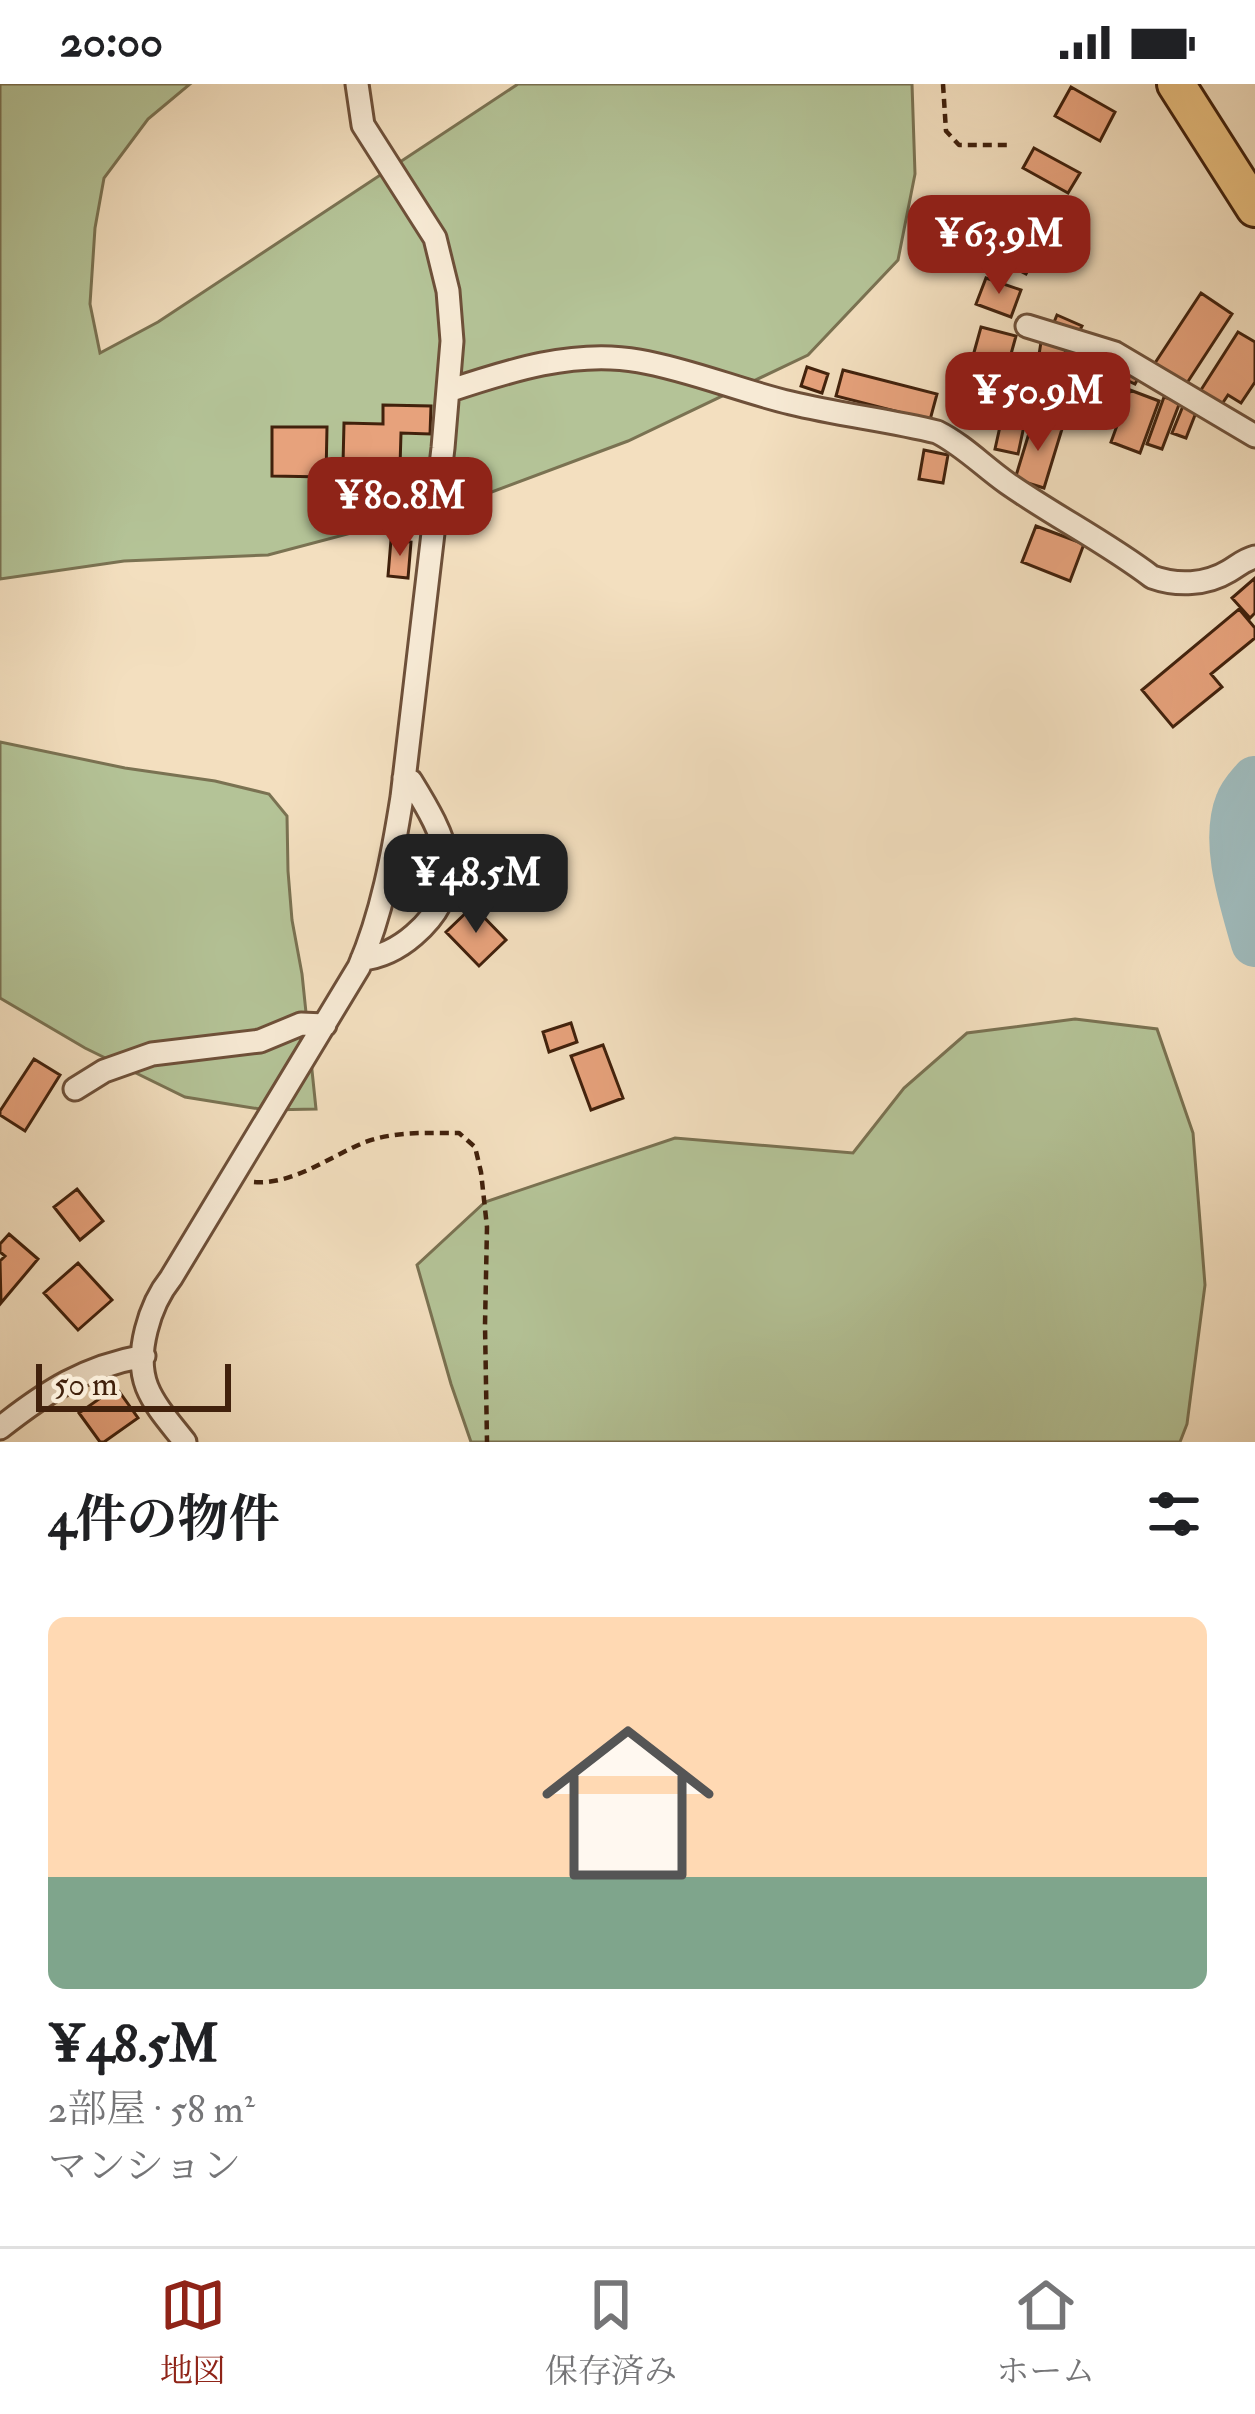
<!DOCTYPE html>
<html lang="ja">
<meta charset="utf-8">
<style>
body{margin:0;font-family:"IM FELL Double Pica","Noto Serif JP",serif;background:#f2f2f2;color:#202124;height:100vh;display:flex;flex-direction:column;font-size:45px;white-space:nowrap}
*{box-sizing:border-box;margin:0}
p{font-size:39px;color:#757577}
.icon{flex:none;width:66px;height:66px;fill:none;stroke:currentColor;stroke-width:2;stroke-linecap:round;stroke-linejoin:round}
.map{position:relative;height:1358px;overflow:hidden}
.drawer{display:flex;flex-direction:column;background:#fff;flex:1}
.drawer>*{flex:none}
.scale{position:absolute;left:36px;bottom:30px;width:195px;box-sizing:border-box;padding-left:12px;border:6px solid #41210c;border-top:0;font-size:33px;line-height:42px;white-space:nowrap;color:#41210c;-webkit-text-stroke:9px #f7ead5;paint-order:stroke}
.price{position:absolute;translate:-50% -102px;padding:0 27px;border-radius:24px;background:#8f2418;color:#fff;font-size:39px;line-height:78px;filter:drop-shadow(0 3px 6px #0008)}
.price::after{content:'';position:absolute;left:50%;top:72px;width:36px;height:27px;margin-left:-18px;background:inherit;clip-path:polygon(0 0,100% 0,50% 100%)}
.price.on{background:#222;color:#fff}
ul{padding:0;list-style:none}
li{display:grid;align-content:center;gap:24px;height:636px;padding:0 48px}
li+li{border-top:3px solid #e0e0e0}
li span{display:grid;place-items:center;height:372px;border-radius:18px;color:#555}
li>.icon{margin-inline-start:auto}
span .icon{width:216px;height:216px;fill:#fffc;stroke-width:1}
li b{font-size:51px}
h2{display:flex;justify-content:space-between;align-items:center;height:144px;padding:0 48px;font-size:51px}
.status{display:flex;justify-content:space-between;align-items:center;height:84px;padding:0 60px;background:#fff;direction:ltr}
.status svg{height:33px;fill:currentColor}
.menu{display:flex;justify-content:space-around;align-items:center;height:168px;border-top:3px solid #e0e0e0;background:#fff;font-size:33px;color:#757577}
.menu a{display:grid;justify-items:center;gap:6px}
.menu .on{color:#8f2418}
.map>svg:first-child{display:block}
</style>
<div class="status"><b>20:00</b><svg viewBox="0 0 49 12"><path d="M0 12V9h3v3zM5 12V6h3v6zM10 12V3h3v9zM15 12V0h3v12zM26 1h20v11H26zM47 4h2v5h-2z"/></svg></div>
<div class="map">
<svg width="1255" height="1358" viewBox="0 0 1255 1358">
<rect width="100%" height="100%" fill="#f3dfbf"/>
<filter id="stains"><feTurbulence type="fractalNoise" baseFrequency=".00167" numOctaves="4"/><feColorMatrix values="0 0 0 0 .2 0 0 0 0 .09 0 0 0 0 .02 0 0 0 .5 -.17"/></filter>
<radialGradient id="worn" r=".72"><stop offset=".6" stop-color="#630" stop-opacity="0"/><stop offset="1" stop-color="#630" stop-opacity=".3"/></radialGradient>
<path fill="#b4c397" stroke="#7a7252" stroke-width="3" d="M 0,0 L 190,0 L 148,35 L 104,94 L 95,144 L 90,220 L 100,269 L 158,238 L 518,0 L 912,0 L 915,90 L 898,176 L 808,271 L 628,357 L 457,421 L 268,471 L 124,477 L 0,495 Z
M 0,658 L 125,684 L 215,697 L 269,710 L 287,732 L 288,787 L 292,836 L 302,890 L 316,1025 L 266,1026 L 185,1013 L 85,964 L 0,914 Z
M 1075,935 L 1157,945 L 1193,1049 L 1205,1201 L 1187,1340 L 1180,1358 L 471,1358 L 451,1300 L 417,1181 L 485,1118 L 675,1054 L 853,1069 L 904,1004 L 967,949 Z"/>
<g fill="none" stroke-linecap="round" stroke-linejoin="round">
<path stroke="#9fbabb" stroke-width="48" d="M 1255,696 C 1249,703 1242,710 1239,719 C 1223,759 1244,819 1255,859"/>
</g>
<path fill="#e7a27c" stroke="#41210c" stroke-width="3" d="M 1071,3 L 1115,28 L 1100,57 L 1055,32 Z
M 1034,64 L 1080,89 L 1068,109 L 1023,84 Z
M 1033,120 L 1060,134 L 1043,165 L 1016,151 Z
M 1005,160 L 1034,175 L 1026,190 L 997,175 Z
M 986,194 L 1021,206 L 1011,233 L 976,220 Z
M 1201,209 L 1232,230 L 1185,302 L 1153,282 Z
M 1057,231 L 1082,242 L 1076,254 L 1052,243 Z
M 981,243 L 1016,252 L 1003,299 L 968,290 Z
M 1238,248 L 1255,258 L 1255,298 L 1241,319 L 1228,311 L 1220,323 L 1199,309 Z
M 1041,258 L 1066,262 L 1064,281 L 1038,277 Z
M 1118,281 L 1140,291 L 1135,300 L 1114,290 Z
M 807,283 L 828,290 L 822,309 L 801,302 Z
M 843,286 L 937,310 L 930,336 L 836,312 Z
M 1084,292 L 1124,299 L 1118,329 L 1105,326 L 1103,336 L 1077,332 Z
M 1130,306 L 1159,317 L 1140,369 L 1111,358 Z
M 1164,313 L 1180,318 L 1162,365 L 1147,360 Z
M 383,321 L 431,322 L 430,350 L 401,349 L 400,382 L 343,380 L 344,339 L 383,340 Z
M 1183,322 L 1197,326 L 1186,354 L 1172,349 Z
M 1033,336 L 1062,345 L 1044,404 L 1015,395 Z
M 1001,338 L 1024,342 L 1018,370 L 995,365 Z
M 272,343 L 327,343 L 326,393 L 272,392 Z
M 924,366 L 948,371 L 943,399 L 919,395 Z
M 1036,442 L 1084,460 L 1070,497 L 1022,478 Z
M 391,456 L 411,458 L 408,494 L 388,492 Z
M 1255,494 L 1255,529 L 1250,534 L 1232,514 Z
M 1239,525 L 1255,544 L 1255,554 L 1211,590 L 1222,603 L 1173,643 L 1142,606 Z
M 473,822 L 506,856 L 479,882 L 446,848 Z
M 571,939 L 577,958 L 549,968 L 543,948 Z
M 603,961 L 623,1014 L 591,1026 L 571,972 Z
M 34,975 L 60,991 L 25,1047 L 0,1031 L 0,1027 Z
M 77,1105 L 103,1137 L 80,1156 L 54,1123 Z
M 9,1150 L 38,1175 L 1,1219 L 0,1177 L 5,1172 L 0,1168 L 0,1160 Z
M 78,1179 L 112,1216 L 78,1246 L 44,1209 Z
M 116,1303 L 138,1334 L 104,1358 L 100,1358 L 79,1329 Z"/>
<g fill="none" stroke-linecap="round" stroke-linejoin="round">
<defs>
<path id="minor" d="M 1027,242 L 1115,269 L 1255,352
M 448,307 C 508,287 575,265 639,277 C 691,286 740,307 791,319 C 840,331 889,336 937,348 C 963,361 983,382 1007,399 C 1054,432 1106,458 1152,493 C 1177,502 1206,501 1229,487 C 1239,481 1244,476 1255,473
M 362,875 C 382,873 399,864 414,851 C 472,801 445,752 411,697 L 404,694
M 75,1005 L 104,987 L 152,970 L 260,957 L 301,940 L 325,941
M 0,1344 C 47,1307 84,1283 144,1272
M 185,1358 C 172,1341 155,1323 147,1303 C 134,1270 150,1220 171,1194 L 359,883 C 382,830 393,770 402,713 L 443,364 L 452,257 L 448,207 L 435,154 L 363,41 L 357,0"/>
<path id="trunk" d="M 1176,0 L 1255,124"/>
</defs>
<use href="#minor" stroke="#6e5039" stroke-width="27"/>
<use href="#trunk" stroke="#41210c" stroke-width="42"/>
<path stroke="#41210c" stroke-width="4.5" stroke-dasharray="9 6" stroke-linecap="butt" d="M 943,0 L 946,47 L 959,61 L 1011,61
M 254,1098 C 293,1101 329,1073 363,1059 C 392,1047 428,1049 459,1049 L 475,1063 L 481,1088 L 487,1143 L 485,1241 L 487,1358"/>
<use href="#minor" stroke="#f7ead5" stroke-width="21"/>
<use href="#trunk" stroke="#eac080" stroke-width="36"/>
</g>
<rect width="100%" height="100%" filter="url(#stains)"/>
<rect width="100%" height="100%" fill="url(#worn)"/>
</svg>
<div class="scale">50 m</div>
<b class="price" style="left:999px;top:213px">¥63.9M</b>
<b class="price" style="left:1038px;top:370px">¥50.9M</b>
<b class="price" style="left:400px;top:475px">¥80.8M</b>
<b class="price on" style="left:476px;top:852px">¥48.5M</b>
</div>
<section class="drawer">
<h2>4件の物件<svg class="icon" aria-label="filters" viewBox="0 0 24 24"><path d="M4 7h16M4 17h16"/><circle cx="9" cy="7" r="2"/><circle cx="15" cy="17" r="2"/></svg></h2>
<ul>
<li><span style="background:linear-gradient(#ffd9b3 70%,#7fa58c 0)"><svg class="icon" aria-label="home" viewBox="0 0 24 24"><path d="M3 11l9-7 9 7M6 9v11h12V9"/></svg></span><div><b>¥48.5M</b><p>2部屋 · 58 m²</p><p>マンション</p></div></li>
</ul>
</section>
<nav class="menu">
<a class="on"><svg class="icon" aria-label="map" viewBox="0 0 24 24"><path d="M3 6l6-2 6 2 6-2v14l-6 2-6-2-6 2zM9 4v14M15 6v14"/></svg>地図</a>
<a><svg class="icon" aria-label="saved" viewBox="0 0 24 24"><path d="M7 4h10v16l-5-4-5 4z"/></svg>保存済み</a>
<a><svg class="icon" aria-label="home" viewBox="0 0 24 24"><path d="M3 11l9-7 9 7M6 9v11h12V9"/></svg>ホーム</a>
</nav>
